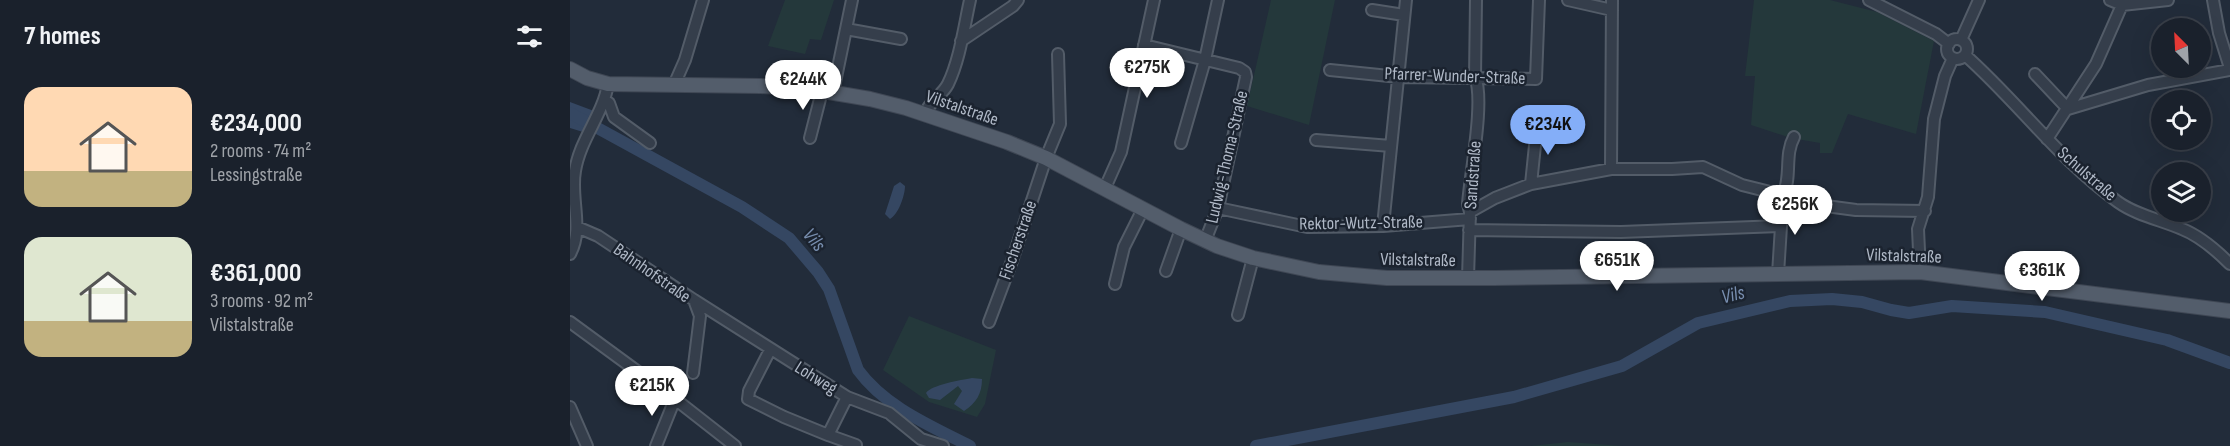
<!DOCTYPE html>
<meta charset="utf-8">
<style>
body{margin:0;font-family:"Sofia Sans Condensed",sans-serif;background:#232934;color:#f1f3f6;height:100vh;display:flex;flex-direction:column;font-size:22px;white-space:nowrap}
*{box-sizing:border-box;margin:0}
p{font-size:20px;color:#9fa3a9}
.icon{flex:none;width:33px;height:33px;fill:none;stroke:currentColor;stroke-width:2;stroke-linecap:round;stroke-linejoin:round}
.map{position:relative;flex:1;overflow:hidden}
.details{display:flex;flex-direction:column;background:#1a212c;width:570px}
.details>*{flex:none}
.needle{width:39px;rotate:336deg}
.fabs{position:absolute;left:1581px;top:18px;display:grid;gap:12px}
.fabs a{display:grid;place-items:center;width:60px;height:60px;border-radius:50%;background:#1a212c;box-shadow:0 6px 24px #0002,0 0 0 2px #383e48;font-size:30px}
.price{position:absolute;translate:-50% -51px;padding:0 14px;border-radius:21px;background:#fff;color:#222;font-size:20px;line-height:39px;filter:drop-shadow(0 2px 3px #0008)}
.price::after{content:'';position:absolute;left:50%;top:36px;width:18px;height:14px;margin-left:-9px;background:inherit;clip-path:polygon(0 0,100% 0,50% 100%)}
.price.current{background:#84aef8;color:#111}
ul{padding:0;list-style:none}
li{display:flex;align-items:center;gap:18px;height:150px;padding:0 24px}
li span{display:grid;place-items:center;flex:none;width:168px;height:120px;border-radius:18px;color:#555}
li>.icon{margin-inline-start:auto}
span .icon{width:72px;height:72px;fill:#fffc;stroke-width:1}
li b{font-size:26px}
h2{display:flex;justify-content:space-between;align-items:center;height:72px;padding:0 24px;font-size:26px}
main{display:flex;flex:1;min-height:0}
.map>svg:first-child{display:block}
</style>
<main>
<section class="details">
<h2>7 homes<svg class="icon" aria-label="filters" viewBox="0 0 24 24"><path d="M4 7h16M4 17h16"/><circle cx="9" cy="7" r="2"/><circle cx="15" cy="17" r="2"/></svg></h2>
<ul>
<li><span style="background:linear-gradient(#ffd9b3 70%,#c2b280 0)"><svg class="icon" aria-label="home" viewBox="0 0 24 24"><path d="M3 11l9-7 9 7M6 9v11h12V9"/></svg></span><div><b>€234,000</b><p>2 rooms · 74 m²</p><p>Lessingstraße</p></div></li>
<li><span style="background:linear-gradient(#dfe7d0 70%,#c2b280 0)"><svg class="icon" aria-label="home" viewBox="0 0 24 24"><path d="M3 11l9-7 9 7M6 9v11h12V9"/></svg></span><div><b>€361,000</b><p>3 rooms · 92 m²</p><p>Vilstalstraße</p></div></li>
</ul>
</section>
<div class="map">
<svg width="1660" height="446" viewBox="0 0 1660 446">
<rect width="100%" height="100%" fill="#222c3a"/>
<path fill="#24383b" d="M 215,0 L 264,0 L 251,40 L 240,39 L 235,54 L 198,46 Z
M 701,0 L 765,0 L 739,125 L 677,106 Z
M 1184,0 L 1260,0 L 1307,12 L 1364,41 L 1346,134 L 1278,114 L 1262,153 L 1250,153 L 1250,143 L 1221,138 L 1181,125 L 1185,76 L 1175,76 Z
M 339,316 L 426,350 L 415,404 L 407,417 L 359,402 L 313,370 Z
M 998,442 L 1053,446 L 961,446 Z"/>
<path fill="#354762" d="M 0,102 L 24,111 L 13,132 L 0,128 Z
M 330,182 L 335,186 C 335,196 328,215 320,219 L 315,214 L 324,186 Z
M 402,378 L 412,379 C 412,394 406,403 394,411 L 384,404 L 392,391 L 388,386 L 370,400 L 359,398 L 356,393 C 361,385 391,380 402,378 Z"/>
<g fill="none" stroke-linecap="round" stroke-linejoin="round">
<path stroke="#354762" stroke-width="12" d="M 0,113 L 172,207 L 219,238 L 248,272 L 259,289 L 288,370 C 315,407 361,426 400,446
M 686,446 L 944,397 L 1052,366 L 1128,323 L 1220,301 L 1262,299 L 1292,302 L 1321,310 L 1339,313 L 1382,306 L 1475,312 L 1597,340 L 1660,363"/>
<defs>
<path id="minor" d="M 998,0 L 1042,10
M 1299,0 L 1366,34 L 1379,44
M 1540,0 L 1552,5 L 1598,0
M 1643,0 L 1649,33 L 1660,68
M 802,10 L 834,15
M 276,29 L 331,39
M1377 49a10 10 0 1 1 20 0a10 10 0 1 1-20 0Z
M 1391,40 L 1409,0
M 391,41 L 443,6 L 448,0
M 574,45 L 669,68 L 675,72 L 676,77 L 648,208 L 635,241
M 1395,55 C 1448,102 1490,161 1548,202 C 1566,215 1591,220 1612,229 C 1630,236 1646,250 1660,264
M 760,70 L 829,77 L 966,79 L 969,0
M 1465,74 L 1498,109 L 1578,85 L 1660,70
M 104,85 L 115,60 L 133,0
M 263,92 L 282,0
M 35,101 L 39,103 L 44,117 L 80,143
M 355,114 C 359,101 372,96 378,84 C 390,59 394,27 400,0
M 240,138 L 252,91
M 1477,139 L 1526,64 L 1552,5
M 746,140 L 821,146
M 611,143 L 635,60 L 648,0
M 1041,169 L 1042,0
M 961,184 L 967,126
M 535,188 L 551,152 L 584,0
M 648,208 L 737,227 L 813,226 L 900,219
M 900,212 L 925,198 L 961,184 L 1041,169 L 1102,169 L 1133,167 L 1172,185 L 1256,206 L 1286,210 L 1355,211
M 813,226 L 836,0
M 7,227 L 28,236 L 124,300 L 130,316 L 123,373
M 899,230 L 1051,232 L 1211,226
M 0,254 C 14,229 0,198 5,171 C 10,139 33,115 38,84
M 596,271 L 611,229
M 1350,272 L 1348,229 L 1358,197 L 1364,119 L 1375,76 L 1383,58
M 1208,274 L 1213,195 C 1222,177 1214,155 1224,137
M 898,278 L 900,212 L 898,204 C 900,175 915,100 905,77 L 906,0
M 545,284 L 554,247 L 573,209
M 124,300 L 277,397 L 319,413 L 351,439 L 373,446
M 668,315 L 683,258
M 0,322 L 105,399 L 165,446
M 419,322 L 442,261 L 476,158 L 490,124 L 488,54
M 200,350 L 179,391 L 178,399 L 214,417 L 258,435 L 277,397
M 0,407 L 17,446
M 258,435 L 286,445
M 86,446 L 105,399"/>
<path id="major" d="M 0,69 L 17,78 L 38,84 L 191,86 L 241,89 L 300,99 L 336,108 L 437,142 L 476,158 L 611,229 L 647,246 L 683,258 L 749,272 L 817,278 L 924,278 L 1350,272 L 1660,311"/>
</defs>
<use href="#minor" stroke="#535c68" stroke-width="14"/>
<use href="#major" stroke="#3f4754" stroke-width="16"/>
<use href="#minor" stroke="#353e4b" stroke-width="10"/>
<use href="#major" stroke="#535d6b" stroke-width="14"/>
</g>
<g text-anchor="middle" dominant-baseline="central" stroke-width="5" stroke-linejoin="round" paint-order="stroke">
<g font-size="18" fill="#b0b9c7" stroke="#1b232f">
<text transform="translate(885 76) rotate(2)">Pfarrer-Wunder-Straße</text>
<text transform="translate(392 108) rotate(19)">Vilstalstraße</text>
<text transform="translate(657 157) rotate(-77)">Ludwig-Thoma-Straße</text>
<text transform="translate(1517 174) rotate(41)">Schulstraße</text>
<text transform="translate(903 175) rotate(-86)">Sandstraße</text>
<text transform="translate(791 223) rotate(-1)">Rektor-Wutz-Straße</text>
<text transform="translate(448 240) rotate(-71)">Fischerstraße</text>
<text transform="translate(1334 256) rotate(2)">Vilstalstraße</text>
<text transform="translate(848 260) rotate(1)">Vilstalstraße</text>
<text transform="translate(82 273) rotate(35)">Bahnhofstraße</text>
<text transform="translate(246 378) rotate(32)">Lohweg</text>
</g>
<g font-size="20" font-style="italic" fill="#788eaf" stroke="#1b232f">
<text transform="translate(244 240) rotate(50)">Vils</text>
<text transform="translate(1163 295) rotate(-14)">Vils</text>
</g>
</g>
</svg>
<div class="fabs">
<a><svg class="needle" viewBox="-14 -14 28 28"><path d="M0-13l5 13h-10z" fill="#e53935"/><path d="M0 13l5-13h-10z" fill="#9fa3a9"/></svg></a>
<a><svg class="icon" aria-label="locate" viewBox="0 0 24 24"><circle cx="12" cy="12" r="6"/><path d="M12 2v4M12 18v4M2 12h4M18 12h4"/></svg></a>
<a><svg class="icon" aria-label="layers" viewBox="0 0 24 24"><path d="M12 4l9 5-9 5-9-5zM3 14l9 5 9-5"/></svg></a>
</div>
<b class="price" style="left:577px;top:99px">€275K</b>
<b class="price" style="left:233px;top:111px">€244K</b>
<b class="price current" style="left:978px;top:156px">€234K</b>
<b class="price" style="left:1225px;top:236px">€256K</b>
<b class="price" style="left:1047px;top:292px">€651K</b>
<b class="price" style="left:1472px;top:302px">€361K</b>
<b class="price" style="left:82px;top:417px">€215K</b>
</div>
</main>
